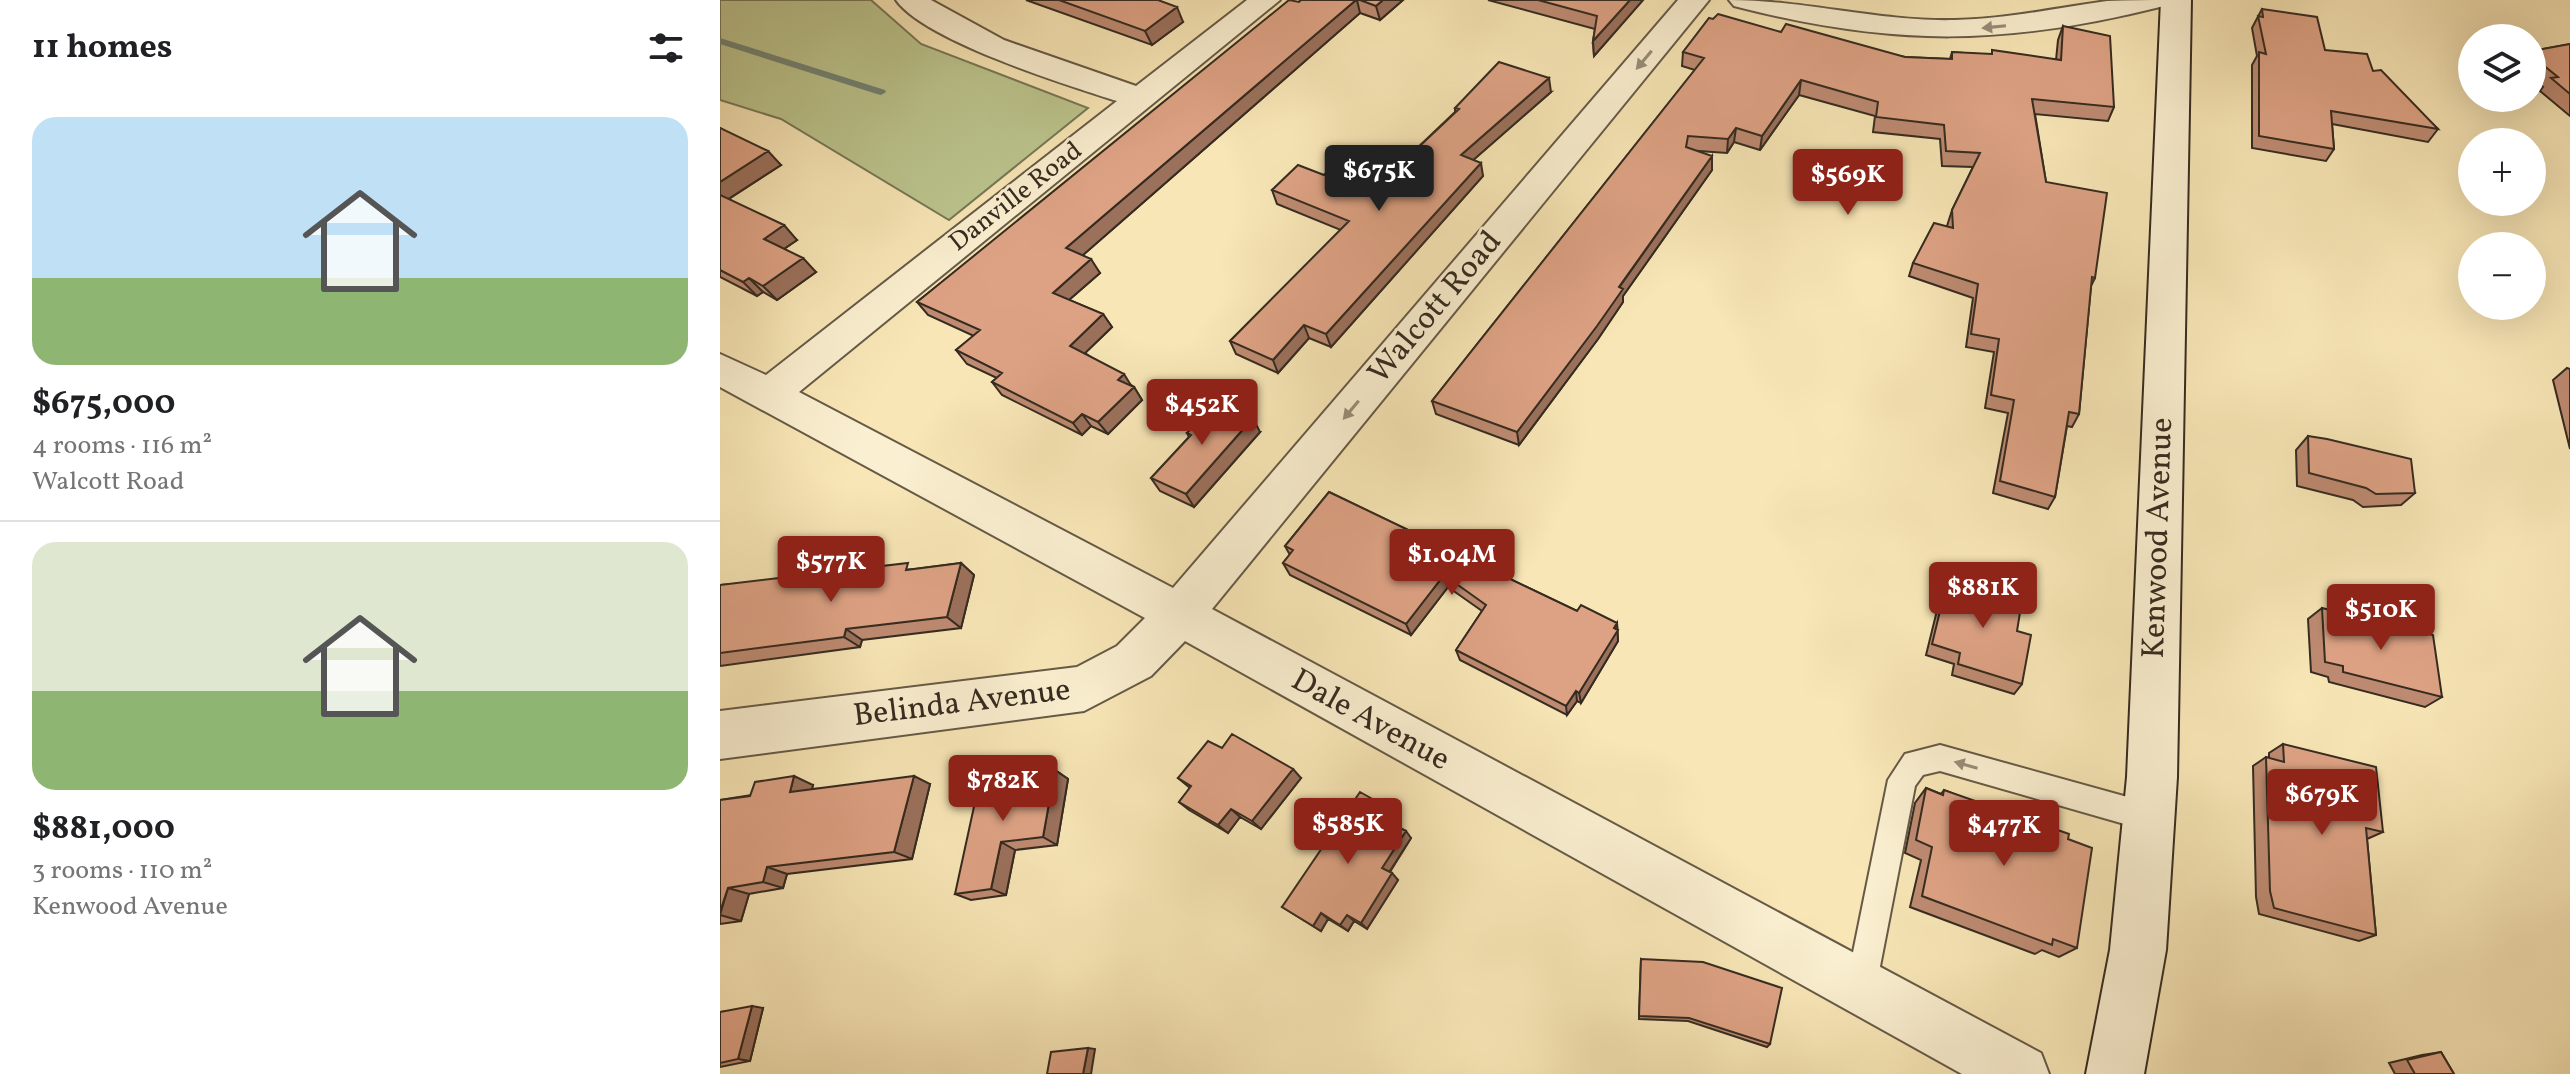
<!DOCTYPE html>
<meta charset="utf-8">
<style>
body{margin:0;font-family:Vollkorn,serif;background:#f6f6f6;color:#202124;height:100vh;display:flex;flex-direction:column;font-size:30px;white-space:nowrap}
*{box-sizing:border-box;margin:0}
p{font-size:26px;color:#757577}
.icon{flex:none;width:44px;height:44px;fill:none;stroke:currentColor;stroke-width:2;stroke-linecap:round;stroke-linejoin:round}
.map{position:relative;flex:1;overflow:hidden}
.panel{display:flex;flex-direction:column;background:#fff;width:720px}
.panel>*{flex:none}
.tools{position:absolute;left:1738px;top:24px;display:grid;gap:16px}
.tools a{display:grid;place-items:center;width:88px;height:88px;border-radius:50%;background:#fff;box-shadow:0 8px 32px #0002;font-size:40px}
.price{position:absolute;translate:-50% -68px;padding:0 18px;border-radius:8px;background:#8f2418;color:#fff;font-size:26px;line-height:52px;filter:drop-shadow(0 2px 4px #0008)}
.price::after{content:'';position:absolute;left:50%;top:48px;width:24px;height:18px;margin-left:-12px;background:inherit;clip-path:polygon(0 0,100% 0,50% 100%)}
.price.selected{background:#222;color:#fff}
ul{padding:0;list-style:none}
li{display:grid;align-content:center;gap:16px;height:424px;padding:0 32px}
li+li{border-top:2px solid #e0e0e0}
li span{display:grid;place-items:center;height:248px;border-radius:24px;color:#555}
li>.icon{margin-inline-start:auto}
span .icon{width:144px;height:144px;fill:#fffc;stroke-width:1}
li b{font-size:34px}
h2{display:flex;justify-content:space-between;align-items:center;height:96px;padding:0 32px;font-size:34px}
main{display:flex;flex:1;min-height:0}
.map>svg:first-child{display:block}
</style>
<main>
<section class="panel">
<h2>11 homes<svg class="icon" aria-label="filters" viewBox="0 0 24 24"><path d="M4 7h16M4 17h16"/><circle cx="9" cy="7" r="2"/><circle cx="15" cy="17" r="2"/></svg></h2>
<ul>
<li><span style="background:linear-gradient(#bfe0f5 65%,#8fb573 0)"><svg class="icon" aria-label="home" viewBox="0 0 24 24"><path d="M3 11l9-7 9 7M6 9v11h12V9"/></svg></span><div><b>$675,000</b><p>4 rooms · 116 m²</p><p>Walcott Road</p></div></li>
<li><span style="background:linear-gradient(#dfe7d0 60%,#8fb573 0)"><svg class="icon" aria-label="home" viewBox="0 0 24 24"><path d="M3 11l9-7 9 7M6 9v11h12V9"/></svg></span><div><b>$881,000</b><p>3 rooms · 110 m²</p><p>Kenwood Avenue</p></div></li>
</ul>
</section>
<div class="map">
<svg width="1850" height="1074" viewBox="0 0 1850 1074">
<rect width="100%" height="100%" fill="#f8e6b6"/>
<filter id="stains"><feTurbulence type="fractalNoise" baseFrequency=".0025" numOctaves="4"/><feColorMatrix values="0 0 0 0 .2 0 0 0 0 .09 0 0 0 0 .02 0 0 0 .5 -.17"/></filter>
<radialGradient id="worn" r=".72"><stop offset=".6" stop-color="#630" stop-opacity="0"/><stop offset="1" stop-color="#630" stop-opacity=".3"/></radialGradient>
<path fill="#bcc58e" stroke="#787857" stroke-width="2" d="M 0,0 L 151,0 L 201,44 L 368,108 L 229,220 L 61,119 L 0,100 Z"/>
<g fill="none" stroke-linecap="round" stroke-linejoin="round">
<path fill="#738475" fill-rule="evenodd" d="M 0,38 L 165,90 L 166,92 L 161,95 L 157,94 L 0,44 Z"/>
<defs>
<path id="lane" d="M 1220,745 L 1429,803 L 1439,807 L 1443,817 L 1439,827 L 1429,831 L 1220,771 L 1203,775 L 1195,786 L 1156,987 L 1152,998 L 1141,1002 L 1130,998 L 1126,987 L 1168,780 L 1185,754 Z"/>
<path id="street" d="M 176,0 L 211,0 L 284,40 L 416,86 L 527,0 L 560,0 L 79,392 L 453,588 L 958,0 L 989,0 L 492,609 L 1321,1053 L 1329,1074 L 1242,1074 L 465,641 L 431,676 L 364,711 L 0,759 L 0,711 L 357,667 L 397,646 L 425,618 L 0,387 L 0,354 L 46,375 L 397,101 C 347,85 205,41 176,0 Z
M 1009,0 C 1085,0 1159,22 1235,20 C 1287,19 1336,8 1387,1 C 1407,0 1429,0 1449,0 L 1444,6 C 1285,46 1173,47 1014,6 Z"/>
<path id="secondary" d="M 1441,0 L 1471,0 L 1457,777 L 1446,950 L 1424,1074 L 1366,1074 L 1390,950 L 1407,777 Z"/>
</defs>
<use href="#lane" stroke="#665a46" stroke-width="4"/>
<use href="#street" stroke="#665a46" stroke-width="4"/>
<use href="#secondary" stroke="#352b20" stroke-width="4"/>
<use href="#lane" fill="#faefd0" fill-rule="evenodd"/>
<use href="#street" fill="#faefd0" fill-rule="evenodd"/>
<use href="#secondary" fill="#faefd0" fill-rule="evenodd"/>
</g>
<path fill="#be8b72" stroke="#352b20" stroke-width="2" d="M 306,0 L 438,0 L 463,22 L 432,45 Z
M 581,0 L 683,0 L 660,20 L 640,13 L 363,255 L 380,273 L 349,300 L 383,314 L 392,327 L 365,353 L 414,387 L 422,400 L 388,434 L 371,426 L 362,435 L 282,395 L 272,382 L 277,378 L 247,364 L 236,350 L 254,336 L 208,315 L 197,302 Z
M 768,0 L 923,0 L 874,56 L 873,41 L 875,29 Z
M 1542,9 L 1605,50 L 1653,71 L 1718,129 L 1708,142 L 1612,124 L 1614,149 L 1606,161 L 1532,148 L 1532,65 L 1537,56 L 1532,28 Z
M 1343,26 L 1394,107 L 1388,121 L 1315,114 L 1326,182 L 1375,278 L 1371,286 L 1359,414 L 1352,427 L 1347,426 L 1335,497 L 1328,509 L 1273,493 L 1288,413 L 1265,408 L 1274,352 L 1246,347 L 1253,298 L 1189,276 L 1193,263 L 1227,226 L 1232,210 L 1253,167 L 1222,166 L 1220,139 L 1153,132 L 1155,116 L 1079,95 L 1040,150 L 1014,142 L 1007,153 L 978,151 L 992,170 L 903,296 L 903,302 L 878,339 L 799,445 L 716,414 L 712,401 L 975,70 L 962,66 L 963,52 L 1061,32 L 1185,57 L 1230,59 L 1232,52 L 1336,60 L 1338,40 Z
M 1850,44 L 1850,116 L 1820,91 L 1823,87 L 1812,77 L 1812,51 Z
M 831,92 L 753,160 L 763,176 L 611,347 L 589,338 L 558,373 L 516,354 L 510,341 L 621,230 L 557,204 L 552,190 L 604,175 L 671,173 L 735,112 L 735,108 Z
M 0,128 L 61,165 L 9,199 L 77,240 L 64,249 L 96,272 L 57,300 L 43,292 L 37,296 L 0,277 Z
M 1847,368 L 1850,369 L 1850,449 L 1833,380 Z
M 540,432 L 474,507 L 440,491 L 431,478 L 469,437 L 467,433 Z
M 1588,436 L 1695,493 L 1681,505 L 1643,507 L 1633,500 L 1577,486 L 1576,450 Z
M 609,492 L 857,611 L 897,623 L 898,641 L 861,703 L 857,701 L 847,715 L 740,660 L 736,650 L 762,611 L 728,587 L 691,635 L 570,575 L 563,563 L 570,555 L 565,546 Z
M 241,563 L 254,575 L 241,628 L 142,640 L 140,647 L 0,666 L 0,585 L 195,569 Z
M 1228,578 L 1297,631 L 1302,684 L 1294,694 L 1232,675 L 1234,664 L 1206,655 L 1222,590 Z
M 1602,608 L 1722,697 L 1705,707 L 1609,682 L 1608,677 L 1591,672 L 1588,619 Z
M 1563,744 L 1663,832 L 1647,839 L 1656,935 L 1639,941 L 1539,914 L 1536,897 L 1533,766 L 1546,757 L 1549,758 L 1549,753 Z
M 502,748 L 581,778 L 541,829 L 520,817 L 508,833 L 469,810 L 459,802 L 470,788 L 458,778 Z
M 335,770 L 348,779 L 337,845 L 295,850 L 286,895 L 251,900 L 235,894 Z
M 210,784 L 192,859 L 67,874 L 63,888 L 29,894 L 21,921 L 0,924 L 0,800 L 93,785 L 92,789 Z
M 1206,788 L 1221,794 L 1224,790 L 1348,839 L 1357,948 L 1339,957 L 1322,950 L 1315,954 L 1190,907 L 1201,860 L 1185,853 L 1195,803 Z
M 676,817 L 671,823 L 691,838 L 670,872 L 678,880 L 647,929 L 634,921 L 628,931 L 608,919 L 601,931 L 562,907 Z
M 921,959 L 1050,1044 L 1047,1047 L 968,1021 L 919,1019 Z
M 43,1008 L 30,1061 L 0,1067 L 0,1012 Z
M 1721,1052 L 1734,1074 L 1675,1074 L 1669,1063 L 1702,1055 Z"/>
<path fill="#9b715c" stroke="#352b20" stroke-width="2" d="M 636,0 L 637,0 L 640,13 L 355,262 L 346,248 Z
M 663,0 L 683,0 L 660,20 L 656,6 Z
M 910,0 L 923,0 L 874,56 L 873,41 Z
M 457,7 L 463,22 L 432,45 L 425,31 Z
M 829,78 L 831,92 L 743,169 L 741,155 Z
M 1081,80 L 1079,95 L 1040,150 L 1042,136 Z
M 1016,128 L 1014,142 L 1007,153 L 1008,139 Z
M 48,151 L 61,165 L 2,203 L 0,201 L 0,182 Z
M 992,156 L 992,170 L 903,296 L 903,302 L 878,339 L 799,445 L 797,432 Z
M 761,163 L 763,176 L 611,347 L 606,334 Z
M 64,225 L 77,240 L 58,253 L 44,239 Z
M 83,258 L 96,272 L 57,300 L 43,286 Z
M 371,259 L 380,273 L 342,306 L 333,293 Z
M 29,278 L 43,292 L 37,296 L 23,282 Z
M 383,314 L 392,327 L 359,359 L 350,346 Z
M 584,325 L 589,338 L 558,373 L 553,360 Z
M 404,374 L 412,387 L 398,380 Z
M 414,387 L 422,400 L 388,434 L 378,422 Z
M 362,414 L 371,426 L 362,435 L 353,423 Z
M 533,418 L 540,432 L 474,507 L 466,494 Z
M 241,563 L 254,575 L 241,628 L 227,617 Z
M 724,575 L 728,587 L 691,635 L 686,624 Z
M 897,623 L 898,641 L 861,703 L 859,693 Z
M 126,629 L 142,640 L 140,647 L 124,637 Z
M 856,691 L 857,701 L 847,715 L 846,706 Z
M 573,769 L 581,778 L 541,829 L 532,821 Z
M 335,770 L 348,779 L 337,845 L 323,837 Z
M 74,776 L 93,785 L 89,800 L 70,792 Z
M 194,776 L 210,784 L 192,859 L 174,852 Z
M 511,809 L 520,817 L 508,833 L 498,825 Z
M 670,809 L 676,817 L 669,826 L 663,819 Z
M 686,831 L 691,838 L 668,874 L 662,868 Z
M 281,842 L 295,850 L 286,895 L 271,889 Z
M 47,867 L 67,874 L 63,888 L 43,882 Z
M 672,873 L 678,880 L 647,929 L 641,923 Z
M 8,888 L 29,894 L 21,921 L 0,915 Z
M 601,913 L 608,919 L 601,931 L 593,926 Z
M 627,915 L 634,921 L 628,931 L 620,925 Z
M 32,1006 L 43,1008 L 30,1061 L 18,1059 Z
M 368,1048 L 375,1049 L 371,1074 L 363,1074 Z"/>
<path fill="#dda284" stroke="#352b20" stroke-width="2" d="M 339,0 L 438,0 L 457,7 L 425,31 Z
M 569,0 L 579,2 L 581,0 L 636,0 L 346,248 L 371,259 L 333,293 L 383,314 L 350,346 L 404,374 L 398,380 L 414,387 L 378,422 L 362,414 L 353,423 L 272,382 L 282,373 L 236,350 L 260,330 L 197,302 Z
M 640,0 L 663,0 L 656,6 Z
M 818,0 L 910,0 L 873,41 L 877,16 Z
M 1542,9 L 1597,17 L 1605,50 L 1647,54 L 1653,71 L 1661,70 L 1718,129 L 1611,111 L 1614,149 L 1539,136 L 1539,52 L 1546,54 L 1538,16 L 1543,17 Z
M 998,14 L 1061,32 L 1066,24 L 1185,57 L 1232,59 L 1232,52 L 1272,54 L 1272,50 L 1341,60 L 1343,26 L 1390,36 L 1394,107 L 1312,99 L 1326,182 L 1387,193 L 1375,278 L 1372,277 L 1359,414 L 1349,412 L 1335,497 L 1280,481 L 1294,400 L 1271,395 L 1279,339 L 1251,334 L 1258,284 L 1193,263 L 1214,223 L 1233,228 L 1232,210 L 1260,153 L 1226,151 L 1224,125 L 1156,117 L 1158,102 L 1081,80 L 1042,136 L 1016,128 L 1008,139 L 968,136 L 966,147 L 992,156 L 899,287 L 903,289 L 877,326 L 797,432 L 712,401 L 984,58 L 963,52 L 989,18 L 993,19 Z
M 1850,44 L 1850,94 L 1831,78 L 1838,77 L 1812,56 L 1812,51 Z
M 779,62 L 829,78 L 741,155 L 761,163 L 606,334 L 584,325 L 553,360 L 510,341 L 629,221 L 552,190 L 578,165 L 604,175 L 623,157 L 671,173 L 739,109 L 735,108 Z
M 0,128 L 48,151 L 0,182 Z
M 0,195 L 64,225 L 44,239 L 83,258 L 43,286 L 29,278 L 23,282 L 0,270 Z
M 496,402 L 533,418 L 466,494 L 431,478 L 471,435 L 467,433 Z
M 1588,436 L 1607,439 L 1691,459 L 1695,493 L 1656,494 L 1646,488 L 1589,473 Z
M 609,492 L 857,611 L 861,605 L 897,623 L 894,628 L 898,630 L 859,693 L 856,691 L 846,706 L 736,650 L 766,605 L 724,575 L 686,624 L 563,563 L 573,550 L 565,546 Z
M 188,563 L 186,570 L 241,563 L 227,617 L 126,629 L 124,637 L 0,653 L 0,585 Z
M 1228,578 L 1302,600 L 1297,631 L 1311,635 L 1302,684 L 1238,664 L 1240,653 L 1212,644 Z
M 1602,608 L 1713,635 L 1722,697 L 1623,672 L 1623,666 L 1605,662 Z
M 512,734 L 573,769 L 532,821 L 511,809 L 498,825 L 459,802 L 471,786 L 458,778 L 488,741 L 502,748 Z
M 1563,744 L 1656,767 L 1663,832 L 1646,828 L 1656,935 L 1554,908 L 1550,891 L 1546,757 L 1564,762 Z
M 335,770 L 323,837 L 281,842 L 271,889 L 235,894 L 260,779 Z
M 74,776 L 70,792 L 194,776 L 174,852 L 47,867 L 43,882 L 8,888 L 0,912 L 0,800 L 30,796 L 35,782 Z
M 1206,788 L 1223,795 L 1224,790 L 1349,834 L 1348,839 L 1372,848 L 1357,948 L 1333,939 L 1332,945 L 1202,896 L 1212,847 L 1196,840 Z
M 640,792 L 670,809 L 663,819 L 686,831 L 662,868 L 672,873 L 641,923 L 627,915 L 620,925 L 601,913 L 593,926 L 562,907 Z
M 921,959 L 983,962 L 1062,988 L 1050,1044 L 969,1018 L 919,1016 Z
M 32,1006 L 18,1059 L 0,1063 L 0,1012 Z
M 368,1048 L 363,1074 L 327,1074 L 331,1052 Z
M 1721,1052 L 1734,1074 L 1695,1074 L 1687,1060 Z"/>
<defs><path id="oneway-solid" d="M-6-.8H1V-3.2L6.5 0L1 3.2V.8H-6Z" transform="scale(2)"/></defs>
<g fill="#988d78">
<use href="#oneway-solid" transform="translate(1274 27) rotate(174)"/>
<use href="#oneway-solid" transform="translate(924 60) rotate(130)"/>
<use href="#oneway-solid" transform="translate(631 410) rotate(130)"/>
<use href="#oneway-solid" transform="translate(1246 765) rotate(-164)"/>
</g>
<g text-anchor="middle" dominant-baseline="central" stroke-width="6" stroke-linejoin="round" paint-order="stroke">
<g font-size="26" fill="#352b20" stroke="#faefd0">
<text transform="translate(296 197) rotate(-38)">Danville Road</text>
</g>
<g font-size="32" fill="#352b20" stroke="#faefd0">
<text transform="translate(716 308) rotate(-50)">Walcott Road</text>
<text transform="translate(1439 538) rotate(-88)">Kenwood Avenue</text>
<text transform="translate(242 704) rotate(-7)">Belinda Avenue</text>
<text transform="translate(650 721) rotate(29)">Dale Avenue</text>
</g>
</g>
<rect width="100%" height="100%" filter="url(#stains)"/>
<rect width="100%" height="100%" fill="url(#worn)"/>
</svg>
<div class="tools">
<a><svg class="icon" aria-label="layers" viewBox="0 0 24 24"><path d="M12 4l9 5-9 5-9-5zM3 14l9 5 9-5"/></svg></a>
<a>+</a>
<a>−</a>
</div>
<b class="price selected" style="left:659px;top:213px">$675K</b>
<b class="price" style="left:1128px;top:217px">$569K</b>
<b class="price" style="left:482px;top:447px">$452K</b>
<b class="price" style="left:732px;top:597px">$1.04M</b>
<b class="price" style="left:111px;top:604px">$577K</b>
<b class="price" style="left:1263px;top:630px">$881K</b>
<b class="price" style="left:1661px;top:652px">$510K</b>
<b class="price" style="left:283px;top:823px">$782K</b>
<b class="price" style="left:1602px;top:837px">$679K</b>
<b class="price" style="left:628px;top:866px">$585K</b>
<b class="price" style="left:1284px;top:868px">$477K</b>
</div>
</main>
